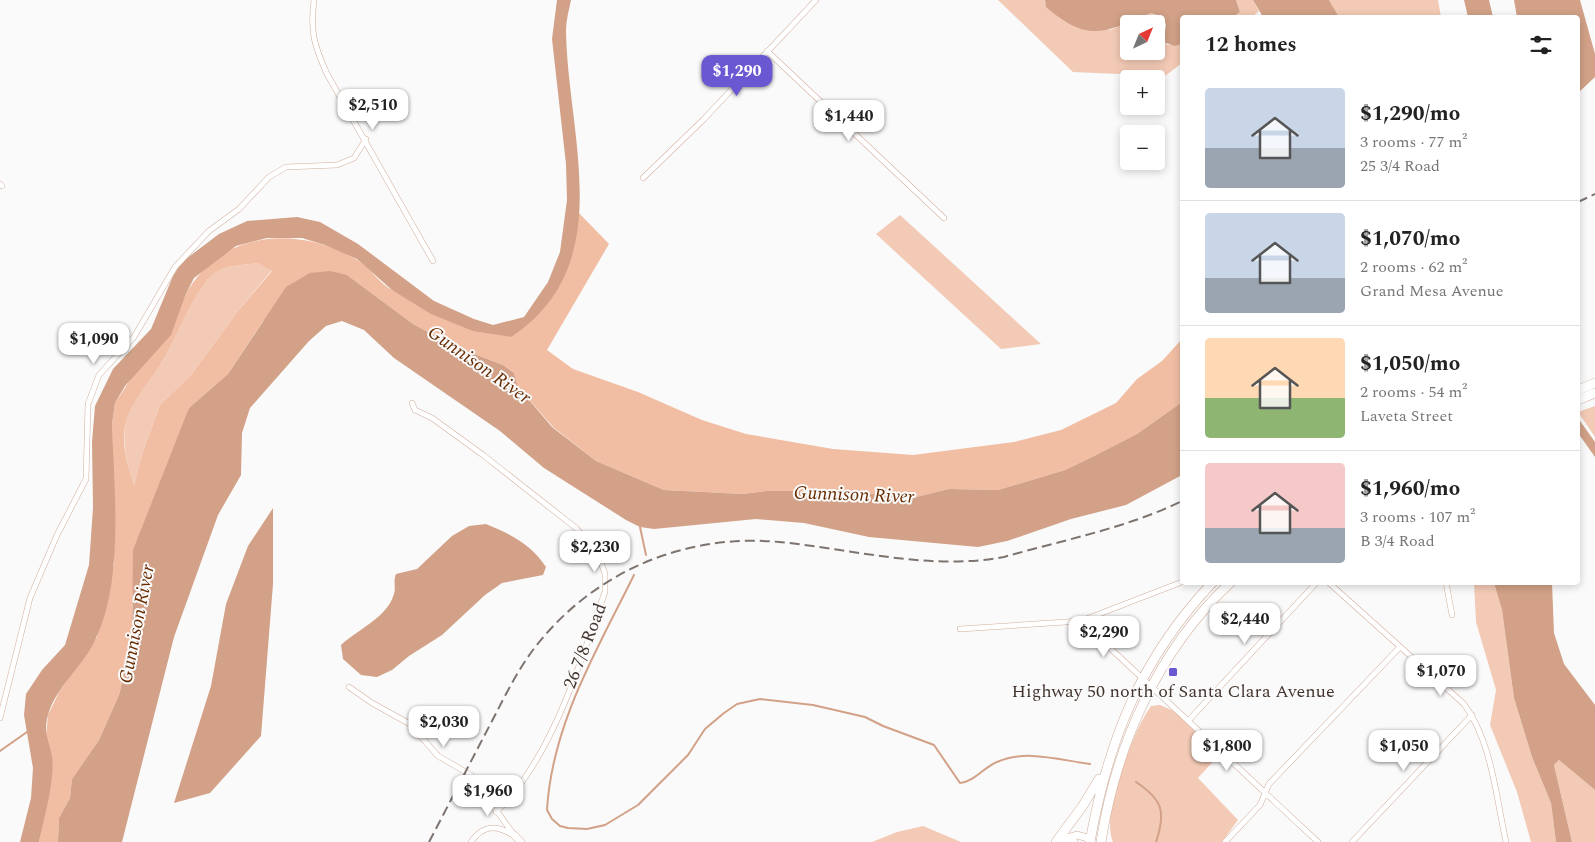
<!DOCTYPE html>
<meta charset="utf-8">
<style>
body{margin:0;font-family:Spectral,serif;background:#f2f2f2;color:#222;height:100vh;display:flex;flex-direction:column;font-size:19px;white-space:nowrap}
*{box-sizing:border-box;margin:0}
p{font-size:16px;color:#767676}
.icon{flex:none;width:28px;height:28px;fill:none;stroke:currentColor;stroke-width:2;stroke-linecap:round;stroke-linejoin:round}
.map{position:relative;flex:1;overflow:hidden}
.panel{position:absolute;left:1180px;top:15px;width:400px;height:570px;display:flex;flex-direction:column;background:#fff;border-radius:5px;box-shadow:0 2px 8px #0003}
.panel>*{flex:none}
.needle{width:32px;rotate:43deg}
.fabs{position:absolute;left:1120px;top:15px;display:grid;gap:10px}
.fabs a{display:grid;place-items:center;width:45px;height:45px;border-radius:5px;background:#fff;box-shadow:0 2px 8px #0003;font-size:25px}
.price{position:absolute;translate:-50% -42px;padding:0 11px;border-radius:10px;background:#fff;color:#222;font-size:16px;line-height:32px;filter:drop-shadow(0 1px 2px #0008)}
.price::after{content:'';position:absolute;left:50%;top:30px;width:15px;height:11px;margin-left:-8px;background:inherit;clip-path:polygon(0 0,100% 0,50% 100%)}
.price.selected{background:#6a58d2;color:#fff}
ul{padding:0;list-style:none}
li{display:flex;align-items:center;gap:15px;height:125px;padding:0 25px}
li+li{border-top:1px solid #e0e0e0}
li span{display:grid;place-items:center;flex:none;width:140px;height:100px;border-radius:5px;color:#555}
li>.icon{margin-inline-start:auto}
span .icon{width:60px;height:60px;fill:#fffc;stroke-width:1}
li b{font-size:21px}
h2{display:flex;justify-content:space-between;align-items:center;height:60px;padding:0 25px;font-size:21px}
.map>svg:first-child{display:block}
</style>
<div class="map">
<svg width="1595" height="842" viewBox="0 0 1595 842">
<rect width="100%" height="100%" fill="#fafafa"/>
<path fill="#f3cab5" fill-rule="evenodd" d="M 998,0 L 1045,0 L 1046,7 L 1110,30 L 1151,13 C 1167,19 1166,29 1167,45 L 1182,44 L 1182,63 L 1165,76 L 1073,72 ZM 1129,24 L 1156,24 L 1156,51 L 1129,51 Z
M 1236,0 L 1253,0 L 1259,11 L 1252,17 L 1234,18 L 1240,12 Z
M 1329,0 L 1438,0 L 1441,17 L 1339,17 Z
M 900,215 L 1041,344 L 1001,349 L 876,234 Z
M 257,263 L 272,270 L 238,311 L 191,375 L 160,405 L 142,454 L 134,487 C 129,468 122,447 125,427 C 129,402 153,379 165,357 C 176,338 197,281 215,272 C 227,265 244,265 257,263 Z
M 1595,406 L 1595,437 L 1578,412 Z
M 1474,583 L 1494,583 L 1502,610 L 1514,698 L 1532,757 L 1551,803 L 1556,842 L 1531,842 L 1517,792 L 1490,725 L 1496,690 L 1476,622 Z
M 1160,705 L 1174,711 L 1219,755 L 1198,778 L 1238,820 L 1222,842 L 1113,842 C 1100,814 1133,731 1151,706 Z
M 1559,760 L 1595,790 L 1595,842 L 1572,842 L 1554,765 Z
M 923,826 L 961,842 L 872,842 L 897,832 Z"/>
<path fill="#f1bea4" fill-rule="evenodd" d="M 579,213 L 609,244 L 547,350 L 573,369 L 638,392 L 702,420 L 746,434 L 833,449 L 913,455 L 1014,442 L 1061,430 L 1116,403 L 1137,379 L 1162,361 L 1182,339 L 1182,402 L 1137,434 L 1090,458 L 1065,470 L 998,490 L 949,489 L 912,498 L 845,491 L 766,491 L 743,494 L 664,490 L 596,461 L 553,427 L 518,387 L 514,373 L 503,365 L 456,347 L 413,324 L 347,275 L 263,321 L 228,374 L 189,408 L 132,596 L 132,642 L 119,695 L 99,740 L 72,779 L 70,798 L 59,818 L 58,842 L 39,842 L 50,777 L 52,756 L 46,738 L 48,715 L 59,692 L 97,637 L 114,564 L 112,424 L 115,403 L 185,296 C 219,230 297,225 356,259 C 370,267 379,284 394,291 C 431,309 473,322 511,337 L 567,268 ZM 257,263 L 272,271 L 238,311 L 191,375 L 160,405 L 142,454 L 134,486 C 129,467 121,446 125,426 C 131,400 153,379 165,357 C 176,338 198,281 216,272 C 227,265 244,265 257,263 Z"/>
<path fill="#d2a187" d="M 557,0 L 571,0 C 569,10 566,20 566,30 C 567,135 620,265 511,337 L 473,331 L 431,314 L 392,290 L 357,259 L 325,245 L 302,238 L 267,238 L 236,246 L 194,278 L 185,296 L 171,335 L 125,386 L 115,403 L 112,424 C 114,489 124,579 96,638 C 84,666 56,686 48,715 C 43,733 49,740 52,756 C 55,780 44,818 39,842 L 20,842 L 31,798 L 33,768 L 24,715 L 26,694 L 42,670 L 65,645 L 89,565 L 93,508 L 92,442 L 95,406 L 113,369 L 151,329 L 173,276 L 182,262 L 219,234 L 247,221 L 297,217 L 320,222 L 358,244 L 434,301 L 474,319 L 493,325 L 524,317 L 548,282 L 560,252 L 567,200 L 566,164 L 552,39 Z
M 1045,0 L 1236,0 L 1240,12 L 1234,17 L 1182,18 L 1182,44 L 1174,46 L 1164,42 L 1166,24 L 1160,16 L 1151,13 C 1104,33 1088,43 1046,7 Z
M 1253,0 L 1329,0 L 1339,17 L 1263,17 Z
M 1464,0 L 1489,0 L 1493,17 L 1468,17 Z
M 1514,0 L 1580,0 L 1595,54 L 1595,77 L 1578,93 L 1578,18 L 1517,17 Z
M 330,271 L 347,275 L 413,324 L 456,347 L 503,365 L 514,373 L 518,387 L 552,427 L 596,461 L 664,490 L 743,494 L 766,491 L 845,491 L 912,498 L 949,489 L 998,490 L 1065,470 L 1090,458 L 1137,434 L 1182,402 L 1182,475 L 1126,505 L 1071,519 L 1007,541 L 978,547 L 869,537 L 804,523 L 756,519 L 654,529 L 640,527 L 626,520 L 544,468 L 500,431 L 394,358 L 364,330 L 342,321 L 326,326 L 309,341 L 250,408 L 242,433 L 241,475 L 218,515 L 174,637 L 122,842 L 58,842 L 59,818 L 70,798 L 72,779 L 99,740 L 119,695 L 132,642 L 133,550 L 189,408 L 228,374 L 286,287 L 310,273 Z
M 1578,418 L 1595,442 L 1595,457 L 1578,433 Z
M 273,508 L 273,584 L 261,736 L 210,793 L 174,803 L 211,686 L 226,604 L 248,546 Z
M 486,524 C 510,534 531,544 546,567 L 543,575 L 502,583 L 485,595 L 442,635 L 409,656 L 392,670 L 377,677 L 361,675 L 343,659 L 341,645 C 358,629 387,618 394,594 C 396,587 393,581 396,574 L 417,569 L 452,536 L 469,526 Z
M 1494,583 L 1552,583 L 1554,633 L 1564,664 L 1595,705 L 1595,790 L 1559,760 L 1554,765 L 1572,842 L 1556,842 L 1551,803 L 1532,757 L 1514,698 L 1502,610 Z"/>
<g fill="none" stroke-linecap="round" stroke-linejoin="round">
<path stroke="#d2a187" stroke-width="2" d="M 640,527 L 646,555
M 634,575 C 597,650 552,724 547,810 L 552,819 L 560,826 L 568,828 L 587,829 L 605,825 L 638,805 L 688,755 L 705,729 L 724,713 L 737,704 L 760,699 L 813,705 L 865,717 L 883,726 L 934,745 L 960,783 C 974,782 984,767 997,762 C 1026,749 1059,760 1090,764
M 0,751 L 27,732
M 1136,782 C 1163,800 1166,812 1156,842"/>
<defs>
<path id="minor" d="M 314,0 C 310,32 314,45 327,74 L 433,261
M 767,51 L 944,218
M 643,178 L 703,120 L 816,0
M 0,184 L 2,186
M 412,403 L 415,410 L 432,418 L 483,455 L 576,528 L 598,554 L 605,574 L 605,592 C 580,663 552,759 496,812
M 1328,582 L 1464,704 C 1492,742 1496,797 1506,842
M 1446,582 L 1452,615
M 1081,621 L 1318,842
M 960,629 L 1081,621 L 1182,582
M 349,687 L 372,703 L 410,724 L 438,756 L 471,775 L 514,835
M 0,718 L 30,598 L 57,535 L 86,479 L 88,404 L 99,375 L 134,337 L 175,267 L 209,231 L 239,209 L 269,177 L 286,167 L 337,165 L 354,158 L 366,139
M 1188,721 L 1317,582
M 471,842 C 482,826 495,824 511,834
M 1225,842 L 1260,805 L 1269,784 L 1400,647
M 1352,842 L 1472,715"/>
<path id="tertiary" d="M 514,835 L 521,842
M 1063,839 L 1077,835 L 1091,839"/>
<path id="trunk" d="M 1578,390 L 1595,383
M 1578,400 L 1595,393
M 1066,838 L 1073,842
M 1056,842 L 1082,807 L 1099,779
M 1090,842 C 1108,740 1141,658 1213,582
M 1101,842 C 1116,745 1158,650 1231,582"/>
</defs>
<use href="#minor" stroke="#d0ae9c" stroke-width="6"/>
<use href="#tertiary" stroke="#d0ae9c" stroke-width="8"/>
<use href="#trunk" stroke="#d0ae9c" stroke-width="10"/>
<use href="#minor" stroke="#fff" stroke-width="5"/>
<use href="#tertiary" stroke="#fff" stroke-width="7"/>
<use href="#trunk" stroke="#fff" stroke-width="9"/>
<path stroke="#7e746f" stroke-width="2" stroke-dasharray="10 5" stroke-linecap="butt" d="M 1578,202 L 1595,194
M 429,842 C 450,802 471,761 492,721 C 505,696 518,669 536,646 C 594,572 685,533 779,542 C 854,549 928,571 1004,557 C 1063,540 1127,528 1182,501"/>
</g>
<rect fill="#6a58d2" stroke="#fafafa" stroke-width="2" x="1168" y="667" width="10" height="10" rx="2.5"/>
<g text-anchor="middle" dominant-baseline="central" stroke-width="4" stroke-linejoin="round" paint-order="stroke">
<g font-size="18" fill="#43352e" stroke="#fafafa">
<text transform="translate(585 646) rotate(-69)">26 7/8 Road</text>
</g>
<g font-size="18" fill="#43352e" stroke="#fafafa">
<text x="1173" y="691">Highway 50 north of Santa Clara Avenue</text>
</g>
<g font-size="19" font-style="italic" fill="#682c01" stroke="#fafafa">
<text transform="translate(479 365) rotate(35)">Gunnison River</text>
<text transform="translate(854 495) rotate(2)">Gunnison River</text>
<text transform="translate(137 624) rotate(-79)">Gunnison River</text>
</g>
</g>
</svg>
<div class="fabs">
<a><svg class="needle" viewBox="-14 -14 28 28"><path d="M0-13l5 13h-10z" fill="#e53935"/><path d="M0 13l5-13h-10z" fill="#767676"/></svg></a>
<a>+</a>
<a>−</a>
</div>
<b class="price selected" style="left:737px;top:97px">$1,290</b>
<b class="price" style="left:373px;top:131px">$2,510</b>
<b class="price" style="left:849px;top:142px">$1,440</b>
<b class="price" style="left:94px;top:365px">$1,090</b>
<b class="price" style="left:595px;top:573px">$2,230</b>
<b class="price" style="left:1245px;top:645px">$2,440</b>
<b class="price" style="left:1104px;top:658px">$2,290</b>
<b class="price" style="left:1441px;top:697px">$1,070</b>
<b class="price" style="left:444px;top:748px">$2,030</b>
<b class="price" style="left:1227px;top:772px">$1,800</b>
<b class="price" style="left:1404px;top:772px">$1,050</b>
<b class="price" style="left:488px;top:817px">$1,960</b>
<section class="panel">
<h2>12 homes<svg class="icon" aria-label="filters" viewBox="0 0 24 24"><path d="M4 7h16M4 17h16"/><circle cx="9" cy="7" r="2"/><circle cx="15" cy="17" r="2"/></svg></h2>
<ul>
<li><span style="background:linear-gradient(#c9d6e8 60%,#9aa5b1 0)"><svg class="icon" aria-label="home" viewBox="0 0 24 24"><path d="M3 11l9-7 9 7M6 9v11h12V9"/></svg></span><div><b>$1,290/mo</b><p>3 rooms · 77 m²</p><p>25 3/4 Road</p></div></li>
<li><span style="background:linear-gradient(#c9d6e8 65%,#9aa5b1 0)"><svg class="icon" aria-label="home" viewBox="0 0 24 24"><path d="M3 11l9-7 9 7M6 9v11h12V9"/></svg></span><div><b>$1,070/mo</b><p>2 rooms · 62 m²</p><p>Grand Mesa Avenue</p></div></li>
<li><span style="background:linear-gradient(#ffd9b3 60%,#8fb573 0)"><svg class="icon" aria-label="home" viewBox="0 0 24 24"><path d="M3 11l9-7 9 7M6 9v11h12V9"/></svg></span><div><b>$1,050/mo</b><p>2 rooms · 54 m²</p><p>Laveta Street</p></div></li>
<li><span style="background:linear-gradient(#f6c9c9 65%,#9aa5b1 0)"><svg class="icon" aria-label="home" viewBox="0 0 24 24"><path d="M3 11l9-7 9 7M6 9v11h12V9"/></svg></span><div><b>$1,960/mo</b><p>3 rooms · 107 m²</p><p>B 3/4 Road</p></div></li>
</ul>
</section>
</div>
